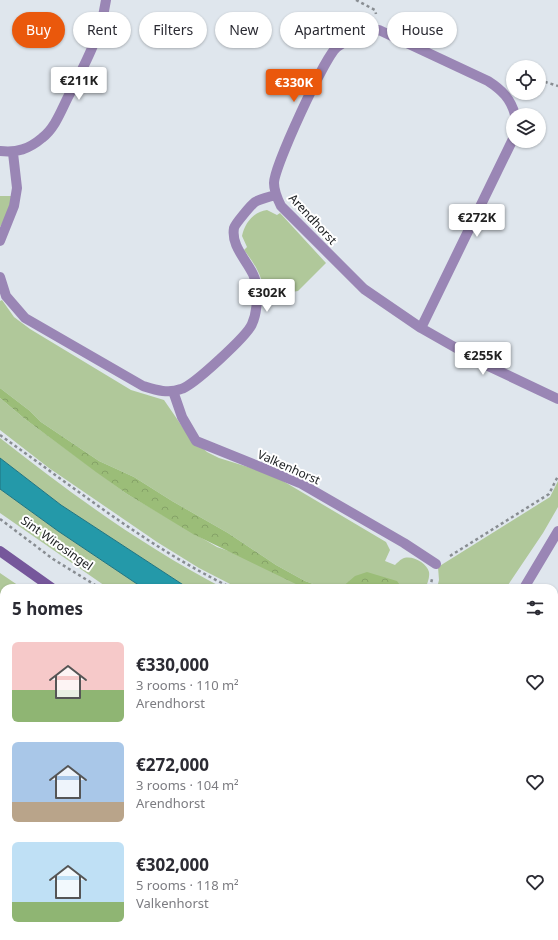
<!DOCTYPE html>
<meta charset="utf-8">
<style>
body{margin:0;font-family:"Noto Sans",sans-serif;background:#f7f7f7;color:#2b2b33;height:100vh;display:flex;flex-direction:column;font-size:15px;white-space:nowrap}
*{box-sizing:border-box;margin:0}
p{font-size:13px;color:#7c7c81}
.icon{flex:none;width:22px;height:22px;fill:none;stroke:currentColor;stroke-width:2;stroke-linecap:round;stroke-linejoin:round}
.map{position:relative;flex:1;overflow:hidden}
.details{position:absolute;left:0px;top:584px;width:558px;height:356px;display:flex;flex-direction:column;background:#fff;border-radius:12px 12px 0 0;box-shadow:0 1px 3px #0004}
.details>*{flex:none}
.top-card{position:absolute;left:12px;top:12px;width:534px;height:36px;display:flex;gap:8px}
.fabs{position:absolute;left:506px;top:60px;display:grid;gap:8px}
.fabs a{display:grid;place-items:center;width:40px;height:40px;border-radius:50%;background:#fff;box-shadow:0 1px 3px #0004;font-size:20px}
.price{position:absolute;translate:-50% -34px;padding:0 9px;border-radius:4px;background:#fff;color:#222;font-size:13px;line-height:26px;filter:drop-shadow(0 1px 2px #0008)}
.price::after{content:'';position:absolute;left:50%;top:24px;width:12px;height:9px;margin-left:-6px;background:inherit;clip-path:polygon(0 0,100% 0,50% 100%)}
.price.active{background:#ea580c;color:#fff}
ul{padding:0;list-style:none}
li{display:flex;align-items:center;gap:12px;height:100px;padding:0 12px}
li span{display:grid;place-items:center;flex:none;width:112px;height:80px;border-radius:6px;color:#555}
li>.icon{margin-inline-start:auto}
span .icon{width:48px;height:48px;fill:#fffc;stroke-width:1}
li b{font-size:17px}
h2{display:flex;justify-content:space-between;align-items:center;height:48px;padding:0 12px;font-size:17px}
.chip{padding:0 14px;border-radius:18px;background:#fff;box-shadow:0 1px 3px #0004;font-size:14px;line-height:36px}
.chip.active{background:#ea580c;color:#fff}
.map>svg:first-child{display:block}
</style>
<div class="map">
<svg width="558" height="940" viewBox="0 0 558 940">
<defs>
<pattern id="forest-crowns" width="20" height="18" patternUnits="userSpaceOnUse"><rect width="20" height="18" fill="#9bbd78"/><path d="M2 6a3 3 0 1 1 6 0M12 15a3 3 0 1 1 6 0" fill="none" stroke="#85a267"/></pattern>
</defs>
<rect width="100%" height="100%" fill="#dfe6ed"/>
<path fill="#b0c89a" d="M 0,196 L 13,196 L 10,209 L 0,227 Z
M 267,210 L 277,215 L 280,213 L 326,263 L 298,291 L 265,296 C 263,277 255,264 244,250 L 247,247 L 242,236 C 245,223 253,212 267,210 Z
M 2,300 L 14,317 L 30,329 L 131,390 L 164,400 L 188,435 L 207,452 L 219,458 L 258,470 L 283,481 L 386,542 L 390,550 L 385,561 L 395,565 C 397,563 400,560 402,559 C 411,554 427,563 429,572 C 430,578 427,583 426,588 L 343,584 L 341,588 L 324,588 L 305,581 L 276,565 L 228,533 L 172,501 L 134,477 L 99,461 L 41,422 L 30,411 L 0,388 L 0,301 Z
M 0,398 L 25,419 L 127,494 L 217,547 L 237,554 L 306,588 L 237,588 L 234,586 L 199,568 L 157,542 L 49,468 L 0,430 Z
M 0,438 C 70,493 144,547 223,588 L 188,588 L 61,505 L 0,458 Z
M 558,481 L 558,507 L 543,533 L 506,588 L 437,588 L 439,580 L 438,567 L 550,497 Z
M 0,489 L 58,531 L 143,588 L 108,588 L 0,513 Z
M 0,573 L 22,588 L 4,588 L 4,915 L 0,911 Z
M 554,770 L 558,773 L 558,862 L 554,860 Z
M 27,936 L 115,936 L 120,940 L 31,940 Z
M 142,936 L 267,936 L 263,940 L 146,940 Z"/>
<path fill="url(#forest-crowns)" d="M 0,388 L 30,411 L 41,422 L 99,461 L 134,477 L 172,501 L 228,533 L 276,565 L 305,581 L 324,588 L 302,587 L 193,534 L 127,494 L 96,472 L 25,419 L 0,398 Z
M 367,572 L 397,581 L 402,588 L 341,588 L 355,576 Z
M 554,628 L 558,629 L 558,731 L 554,727 Z"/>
<path fill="#2499a9" stroke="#217480" d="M 0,458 L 61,505 L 188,588 L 143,588 L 58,531 L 0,489 Z"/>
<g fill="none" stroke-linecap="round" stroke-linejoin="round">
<path stroke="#217480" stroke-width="7" d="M 0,762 L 4,759
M 195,936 L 200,940"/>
<path stroke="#888d92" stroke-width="2.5" stroke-dasharray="3 3" stroke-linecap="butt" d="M 356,0 L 375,10 L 376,14
M 539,80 L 558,86
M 0,435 C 75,488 149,548 232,588
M 0,519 L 53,559 L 100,588
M 450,556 L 549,494 L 558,476
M 430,588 L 432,579
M 554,760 L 558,764
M 554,865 L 558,868
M 125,936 L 129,940"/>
<path stroke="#9a86b5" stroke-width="9" d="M 292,940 L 295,936"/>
<path stroke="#9a86b5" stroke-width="10" d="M 515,115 C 511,99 502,90 488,81 L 379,30 C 364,32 350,37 337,47 C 325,56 274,167 274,183 C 274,191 277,198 281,206 L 364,289 L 421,328 L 486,365 L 558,399
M 0,151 C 17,153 29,149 42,138 C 55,128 61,111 68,97 C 84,66 101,35 106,0
M 0,241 L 14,206 L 17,188 L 13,153
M 0,277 L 6,296 L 25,318 L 143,386 C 156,390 168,394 181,389 C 193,386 248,335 252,324 C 257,313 257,301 257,289 C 256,266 230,251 234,228 C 235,224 251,205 255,202 C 260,199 269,197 275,195
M 421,328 L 513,139
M 173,391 L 182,417 L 196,441 L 300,483 L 404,543 L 436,564
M 524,588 L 558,531"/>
<path stroke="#76579b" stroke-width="10" d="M 0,551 L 52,588
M 554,895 L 558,897"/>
</g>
<g text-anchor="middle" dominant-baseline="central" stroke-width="4" stroke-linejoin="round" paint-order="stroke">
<g font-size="12" fill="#1a1d1f" stroke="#fff">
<text transform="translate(313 219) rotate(47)">Arendhorst</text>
<text transform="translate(289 467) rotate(24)">Valkenhorst</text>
<text transform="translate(57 543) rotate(35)">Sint Wirosingel</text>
</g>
</g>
</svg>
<div class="fabs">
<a><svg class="icon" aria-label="locate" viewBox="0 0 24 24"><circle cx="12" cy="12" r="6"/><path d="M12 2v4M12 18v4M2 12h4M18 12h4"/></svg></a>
<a><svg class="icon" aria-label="layers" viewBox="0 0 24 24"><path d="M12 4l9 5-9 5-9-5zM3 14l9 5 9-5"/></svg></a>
</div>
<b class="price" style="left:79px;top:101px">€211K</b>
<b class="price active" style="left:294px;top:103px">€330K</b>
<b class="price" style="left:477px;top:238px">€272K</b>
<b class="price" style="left:267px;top:313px">€302K</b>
<b class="price" style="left:483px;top:376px">€255K</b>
<div class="top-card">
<a class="chip active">Buy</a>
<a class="chip">Rent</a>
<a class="chip">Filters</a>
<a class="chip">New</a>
<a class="chip">Apartment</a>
<a class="chip">House</a>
</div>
<section class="details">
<h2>5 homes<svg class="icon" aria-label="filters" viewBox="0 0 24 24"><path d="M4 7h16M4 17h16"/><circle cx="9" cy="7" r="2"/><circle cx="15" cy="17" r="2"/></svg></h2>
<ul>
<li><span style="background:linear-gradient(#f6c9c9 60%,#8fb573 0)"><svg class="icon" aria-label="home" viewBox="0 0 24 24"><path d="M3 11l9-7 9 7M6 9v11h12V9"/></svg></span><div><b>€330,000</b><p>3 rooms · 110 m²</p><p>Arendhorst</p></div><svg class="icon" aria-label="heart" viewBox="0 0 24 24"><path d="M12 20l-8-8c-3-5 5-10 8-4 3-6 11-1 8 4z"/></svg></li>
<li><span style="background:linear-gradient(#a9c7e8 75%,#b9a48a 0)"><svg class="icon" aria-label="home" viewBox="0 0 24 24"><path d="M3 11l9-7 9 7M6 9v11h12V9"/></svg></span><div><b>€272,000</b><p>3 rooms · 104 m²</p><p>Arendhorst</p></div><svg class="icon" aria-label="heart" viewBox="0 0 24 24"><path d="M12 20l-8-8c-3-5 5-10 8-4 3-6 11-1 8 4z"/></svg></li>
<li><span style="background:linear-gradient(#bfe0f5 75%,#8fb573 0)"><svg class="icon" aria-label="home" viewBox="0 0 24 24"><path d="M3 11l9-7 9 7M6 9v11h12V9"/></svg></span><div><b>€302,000</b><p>5 rooms · 118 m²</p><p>Valkenhorst</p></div><svg class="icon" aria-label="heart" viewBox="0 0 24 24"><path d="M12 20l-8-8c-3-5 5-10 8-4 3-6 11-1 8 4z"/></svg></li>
</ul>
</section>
</div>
